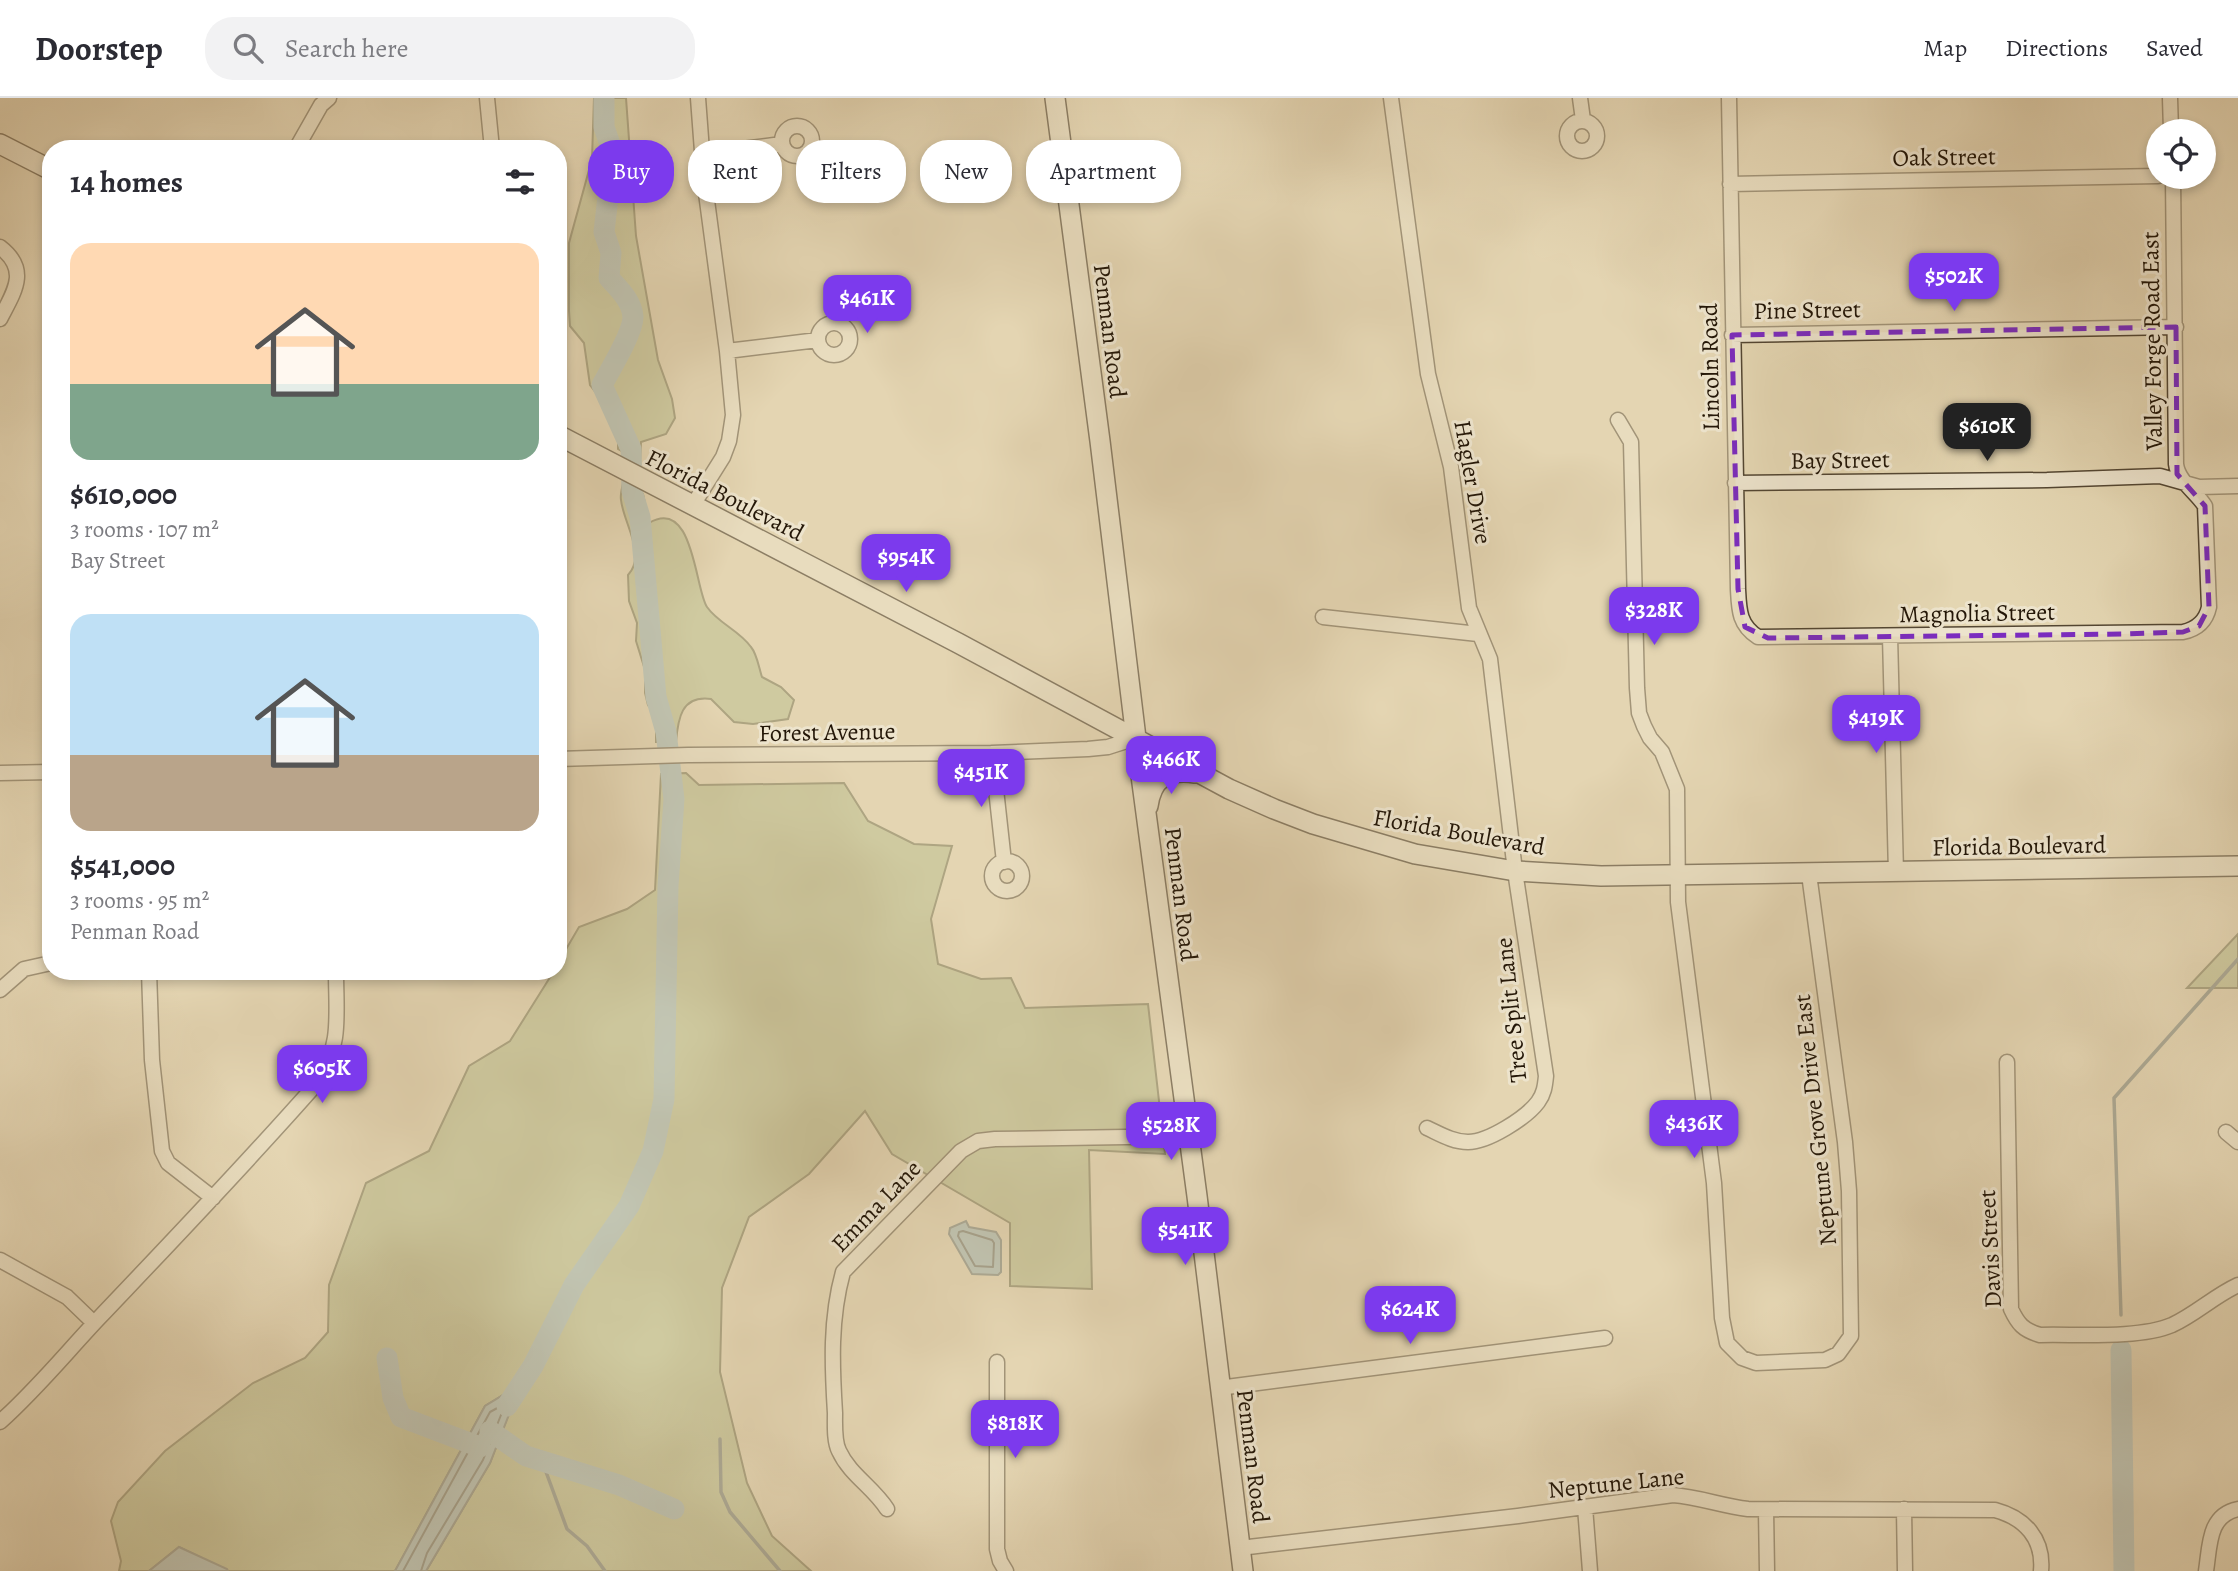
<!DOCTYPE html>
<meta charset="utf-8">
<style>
body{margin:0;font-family:Alegreya,serif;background:#f2f2f3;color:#2b2b33;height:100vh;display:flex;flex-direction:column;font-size:26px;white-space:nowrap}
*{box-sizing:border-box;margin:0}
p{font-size:23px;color:#7c7c81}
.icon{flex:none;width:38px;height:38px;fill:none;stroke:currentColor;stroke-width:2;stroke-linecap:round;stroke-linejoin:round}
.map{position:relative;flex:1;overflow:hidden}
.sheet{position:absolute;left:42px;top:42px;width:525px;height:840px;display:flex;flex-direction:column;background:#fff;border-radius:28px;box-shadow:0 4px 10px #0003}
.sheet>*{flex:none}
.banner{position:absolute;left:588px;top:42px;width:665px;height:63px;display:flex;gap:14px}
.tools{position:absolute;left:2146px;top:21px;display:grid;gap:14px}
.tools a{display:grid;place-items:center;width:70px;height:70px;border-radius:50%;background:#fff;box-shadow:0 4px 10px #0003;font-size:35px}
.price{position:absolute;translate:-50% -60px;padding:0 16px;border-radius:14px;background:#7c3aed;color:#fff;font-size:23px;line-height:46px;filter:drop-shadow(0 2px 4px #0008)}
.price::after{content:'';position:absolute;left:50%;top:42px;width:21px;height:16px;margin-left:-10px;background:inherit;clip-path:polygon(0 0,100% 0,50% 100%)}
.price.on{background:#222;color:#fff}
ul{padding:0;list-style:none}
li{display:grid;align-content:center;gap:14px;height:371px;padding:0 28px}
li span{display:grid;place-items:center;height:217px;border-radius:21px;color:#555}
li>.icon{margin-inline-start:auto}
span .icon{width:126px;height:126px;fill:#fffc;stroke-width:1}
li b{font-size:30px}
h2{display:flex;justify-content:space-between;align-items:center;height:84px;padding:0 28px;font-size:30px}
.tag{padding:0 24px;border-radius:28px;background:#fff;box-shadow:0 4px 10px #0003;font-size:24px;line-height:63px}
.tag.on{background:#7c3aed;color:#fff}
header{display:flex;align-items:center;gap:42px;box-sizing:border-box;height:98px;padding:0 35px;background:#fff;border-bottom:2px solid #e1e1e2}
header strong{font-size:33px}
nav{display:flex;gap:38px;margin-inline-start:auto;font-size:24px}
.search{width:490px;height:63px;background:#f2f2f3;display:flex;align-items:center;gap:18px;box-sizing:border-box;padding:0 24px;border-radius:28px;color:#7c7c81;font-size:26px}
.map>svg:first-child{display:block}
</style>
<header>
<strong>Doorstep</strong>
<div class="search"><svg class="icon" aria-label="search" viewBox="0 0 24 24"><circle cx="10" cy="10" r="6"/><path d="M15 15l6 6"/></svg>Search here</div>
<nav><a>Map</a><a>Directions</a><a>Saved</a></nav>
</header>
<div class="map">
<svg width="2238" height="1473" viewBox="0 0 2238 1473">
<rect width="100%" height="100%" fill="#e4d6b2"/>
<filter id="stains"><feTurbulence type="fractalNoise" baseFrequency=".00286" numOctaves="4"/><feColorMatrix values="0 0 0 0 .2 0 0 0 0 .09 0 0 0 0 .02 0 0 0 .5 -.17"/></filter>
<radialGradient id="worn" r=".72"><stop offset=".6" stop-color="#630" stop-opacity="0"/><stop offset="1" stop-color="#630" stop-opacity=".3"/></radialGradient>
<path fill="#b7bd8a" stroke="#6d6a48" stroke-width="2" d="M 594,0 L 626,0 L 636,138 L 658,262 L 672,301 L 675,320 L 666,336 L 641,344 L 640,364 L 618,351 L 618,334 L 604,305 L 590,287 L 584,245 L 570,228 L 569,213 L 569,145 L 592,61 Z
M 623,385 L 643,396 L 649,425 C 694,398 695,492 707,509 C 718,525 740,533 751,549 C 757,556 759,570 762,579 L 781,589 L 794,602 L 788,621 L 753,626 L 734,624 L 711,601 C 681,597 678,621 676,644 L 656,644 L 656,618 L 648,607 L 645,595 L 645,572 L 636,543 L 637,525 L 629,503 L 628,477 C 647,457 623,424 621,402 C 620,397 622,390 623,385 Z
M 686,675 L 699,687 L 844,685 L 868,723 L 914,746 L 952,748 L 931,821 L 938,866 L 981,881 L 1011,880 L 1025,910 L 1148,906 L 1165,1056 L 1089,1052 L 1092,1191 L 1010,1188 L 1010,1125 L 892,1056 L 865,1013 L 809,1076 L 749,1119 L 722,1190 L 720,1274 L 747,1385 L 772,1438 L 811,1473 L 426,1473 L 490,1365 L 520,1287 L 485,1308 L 395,1473 L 228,1473 L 179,1449 L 149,1473 L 119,1473 L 121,1463 L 111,1423 L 118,1404 L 165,1353 L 253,1285 L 305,1260 L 328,1234 L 329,1187 L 366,1085 L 429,1053 L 469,968 L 510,943 L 554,873 L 558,873 L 558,865 L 579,829 L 627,811 L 655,792 L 661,676 Z
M 2238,836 L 2238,890 L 2187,890 Z"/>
<path fill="#9cb6b9" stroke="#6c7672" stroke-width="2" d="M 966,1123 L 969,1129 L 996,1134 L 1001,1142 L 1001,1174 L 998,1177 L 972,1176 L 949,1136 L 950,1130 Z
M 521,1286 L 490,1365 L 426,1473 L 395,1473 L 485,1308 Z
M 179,1449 L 227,1471 L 228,1473 L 149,1473 Z"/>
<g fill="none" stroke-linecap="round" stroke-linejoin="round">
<path stroke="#606660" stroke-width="2" d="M 963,1133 L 992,1142 L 994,1145 L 993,1169 L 975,1168 L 958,1138 L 959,1134 Z
M 403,1473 L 490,1314 L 501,1308 L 503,1312 L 483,1362 L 427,1455 L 421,1473"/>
<path stroke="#6c7672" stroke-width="3.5" d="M 2121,1217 L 2114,1000 L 2238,861
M 720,1341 L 721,1394 L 730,1414 L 780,1473
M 542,1363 L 567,1431 L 587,1448 L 605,1473"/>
<path stroke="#9cb6b9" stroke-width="21" d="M 2121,1252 L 2124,1473
M 387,1260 L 393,1300 L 401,1319 L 480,1349
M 507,1308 L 533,1268 L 574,1187 L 629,1108 L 653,1053 L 664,1001 L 668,788 L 674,701 L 666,634 L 656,599 L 640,419 L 632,393 L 631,351 L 602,287 C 610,272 633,235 633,219 C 632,203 619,191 609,180 L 611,155 L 604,134 L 613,55 L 604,29 L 604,0
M 490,1333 L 526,1358 L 619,1387 L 674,1411"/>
<defs>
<path id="street" d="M 487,0 L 492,51
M 1391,0 L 1428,276 L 1451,369 L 1469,510 L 1490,561 L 1515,773 L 1546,978 C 1545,988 1544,996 1538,1004 C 1526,1020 1488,1044 1468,1044 C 1453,1044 1440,1036 1427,1030
M 1580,0 L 1583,22
M 1729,0 L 1738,491 C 1739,512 1739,527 1758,539 L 2183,534 C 2197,531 2206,523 2209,509 L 2205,408 C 2196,394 2178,383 2176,366 L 2173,79
M 2170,0 L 2171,33
M1567 38a15 15 0 1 1 30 0a15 15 0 1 1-30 0Z
M782 43a15 15 0 1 1 30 0a15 15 0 1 1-30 0Z
M 296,51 L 321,7 L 329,0
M 702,56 L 782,46
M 1730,86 L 2158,78
M 0,149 C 30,172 14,194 0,221
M818 241a16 16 0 1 1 32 0a16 16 0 1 1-32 0Z
M 1732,237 L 2176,229
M 727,253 L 818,242
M 1618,322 L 1631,344 L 1637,590 L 1639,615 L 1644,628 L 1650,640 L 1662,654 L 1677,691 L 1678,804 L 1714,1085 L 1722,1220 L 1727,1245 L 1742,1260 L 1756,1265 L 1825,1262 L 1838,1256 L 1851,1238 L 1849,1093 L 1845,1044 L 1809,776
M 1735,385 L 2047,382 L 2160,378 L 2199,389 L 2238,388
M 693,407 L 723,359 L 729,343 L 733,317 L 727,253 L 704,80 L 698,0
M 1323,519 L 1478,536
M 1890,538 L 1896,775
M 992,655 L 1004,764
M 558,661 L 688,657 L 992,655 L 1088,651 L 1108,649 L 1136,640
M 0,675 L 51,674
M992 778a15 15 0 1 1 30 0a15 15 0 1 1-30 0Z
M 149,873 L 152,962 L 162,1053 L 168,1065 L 213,1100
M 0,892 L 24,871 L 51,865
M 2007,964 L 2011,1211 C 2018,1226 2023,1232 2040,1237 C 2077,1236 2139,1241 2172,1227 C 2196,1216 2214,1198 2238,1187
M 2226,1034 L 2238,1044
M 0,1162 L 67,1199 L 94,1225
M 997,1264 L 997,1451 L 1000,1463 L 1006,1473
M 1219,1290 L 1605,1240
M 0,1324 C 36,1292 66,1255 99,1220 C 173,1142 247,1065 318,984 C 342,946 336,917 336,873
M 1585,1409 L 1590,1473
M 887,1411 C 873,1389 850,1377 839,1353 C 834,1343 835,1327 835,1315 C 832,1267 830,1221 843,1174 L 961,1053 L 978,1043 L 995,1041 L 1188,1038
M 1904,1411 L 1905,1473
M 1766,1412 L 1767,1473
M 1240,1450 L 1518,1418 L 1673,1397 C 1699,1399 1722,1408 1748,1411 L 1995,1412 C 2025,1420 2044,1441 2041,1473
M 2206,1473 C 2210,1448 2208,1417 2238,1411"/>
<path id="secondary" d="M 1055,0 L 1100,343 L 1136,640 L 1197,1098 L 1243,1473
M 0,46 L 51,72
M 558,337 L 958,545 L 1229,691 L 1274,711 L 1313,726 L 1415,756 L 1515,773 L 1601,778 L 2238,768
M 1148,708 C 1152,680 1167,671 1195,675"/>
</defs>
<use href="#street" stroke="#534632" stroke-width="17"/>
<use href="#secondary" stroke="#231607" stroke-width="22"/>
<use href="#street" stroke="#ede4cd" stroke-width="14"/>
<use href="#secondary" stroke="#ede4cd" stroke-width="19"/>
</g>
<path d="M0 0H2238V1473H0ZM 2176,229 L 2177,376 L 2205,408 L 2209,509 L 2199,528 L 2183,534 L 2123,536 L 1768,540 L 1745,529 L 1738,491 L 1732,237 Z" fill="#e4d6b2" fill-opacity=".55" fill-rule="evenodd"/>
<path fill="none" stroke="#7b2cbf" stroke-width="5" stroke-dasharray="14 9" stroke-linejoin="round" d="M 2176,229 L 2177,376 L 2205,408 L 2209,509 L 2199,528 L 2183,534 L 2123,536 L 1768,540 L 1745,529 L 1738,491 L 1732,237 Z"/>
<g text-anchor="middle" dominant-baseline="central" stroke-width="6" stroke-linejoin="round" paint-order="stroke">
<g font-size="24" fill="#231607" stroke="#ede4cd">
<text transform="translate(1944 59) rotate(-1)">Oak Street</text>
<text transform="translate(1807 212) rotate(-1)">Pine Street</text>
<text transform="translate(1110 233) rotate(83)">Penman Road</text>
<text transform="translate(2152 243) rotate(-91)">Valley Forge Road East</text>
<text transform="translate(1710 269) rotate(-91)">Lincoln Road</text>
<text transform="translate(1840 362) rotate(-1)">Bay Street</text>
<text transform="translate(1473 384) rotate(80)">Hagler Drive</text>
<text transform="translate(725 397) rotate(27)">Florida Boulevard</text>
<text transform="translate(1977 515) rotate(-1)">Magnolia Street</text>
<text transform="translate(827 634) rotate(-1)">Forest Avenue</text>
<text transform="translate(1459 734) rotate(10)">Florida Boulevard</text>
<text transform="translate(2019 748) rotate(-1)">Florida Boulevard</text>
<text transform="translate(1181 796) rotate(83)">Penman Road</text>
<text transform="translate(1511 912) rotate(-96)">Tree Split Lane</text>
<text transform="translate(1815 1022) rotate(-96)">Neptune Grove Drive East</text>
<text transform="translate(876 1108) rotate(-46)">Emma Lane</text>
<text transform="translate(1990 1151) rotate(-93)">Davis Street</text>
<text transform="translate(1253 1358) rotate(83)">Penman Road</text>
<text transform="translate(1616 1385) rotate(-6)">Neptune Lane</text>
</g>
</g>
<rect width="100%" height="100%" filter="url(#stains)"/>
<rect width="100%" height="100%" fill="url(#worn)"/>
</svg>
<div class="tools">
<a><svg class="icon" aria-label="locate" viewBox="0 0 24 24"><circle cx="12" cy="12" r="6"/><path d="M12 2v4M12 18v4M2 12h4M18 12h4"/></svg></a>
</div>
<b class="price" style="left:1954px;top:215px">$502K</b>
<b class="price" style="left:867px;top:237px">$461K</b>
<b class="price on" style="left:1987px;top:365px">$610K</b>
<b class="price" style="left:906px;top:496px">$954K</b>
<b class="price" style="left:1654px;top:549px">$328K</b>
<b class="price" style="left:1876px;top:657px">$419K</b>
<b class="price" style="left:1171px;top:698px">$466K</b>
<b class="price" style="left:981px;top:711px">$451K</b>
<b class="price" style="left:322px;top:1007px">$605K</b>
<b class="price" style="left:1694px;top:1062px">$436K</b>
<b class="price" style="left:1171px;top:1064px">$528K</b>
<b class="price" style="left:1185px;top:1169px">$541K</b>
<b class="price" style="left:1410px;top:1248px">$624K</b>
<b class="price" style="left:1015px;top:1362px">$818K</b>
<div class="banner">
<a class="tag on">Buy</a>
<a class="tag">Rent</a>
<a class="tag">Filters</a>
<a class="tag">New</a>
<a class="tag">Apartment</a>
</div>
<section class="sheet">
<h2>14 homes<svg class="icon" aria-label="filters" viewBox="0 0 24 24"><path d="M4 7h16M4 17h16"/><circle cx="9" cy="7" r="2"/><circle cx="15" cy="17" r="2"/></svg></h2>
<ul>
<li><span style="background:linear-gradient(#ffd9b3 65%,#7fa58c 0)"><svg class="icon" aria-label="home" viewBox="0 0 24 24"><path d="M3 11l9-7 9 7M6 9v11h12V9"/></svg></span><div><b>$610,000</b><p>3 rooms · 107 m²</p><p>Bay Street</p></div></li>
<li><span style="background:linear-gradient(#bfe0f5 65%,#b9a48a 0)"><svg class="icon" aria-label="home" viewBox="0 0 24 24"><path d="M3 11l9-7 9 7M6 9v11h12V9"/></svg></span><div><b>$541,000</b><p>3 rooms · 95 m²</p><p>Penman Road</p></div></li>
</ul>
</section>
</div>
